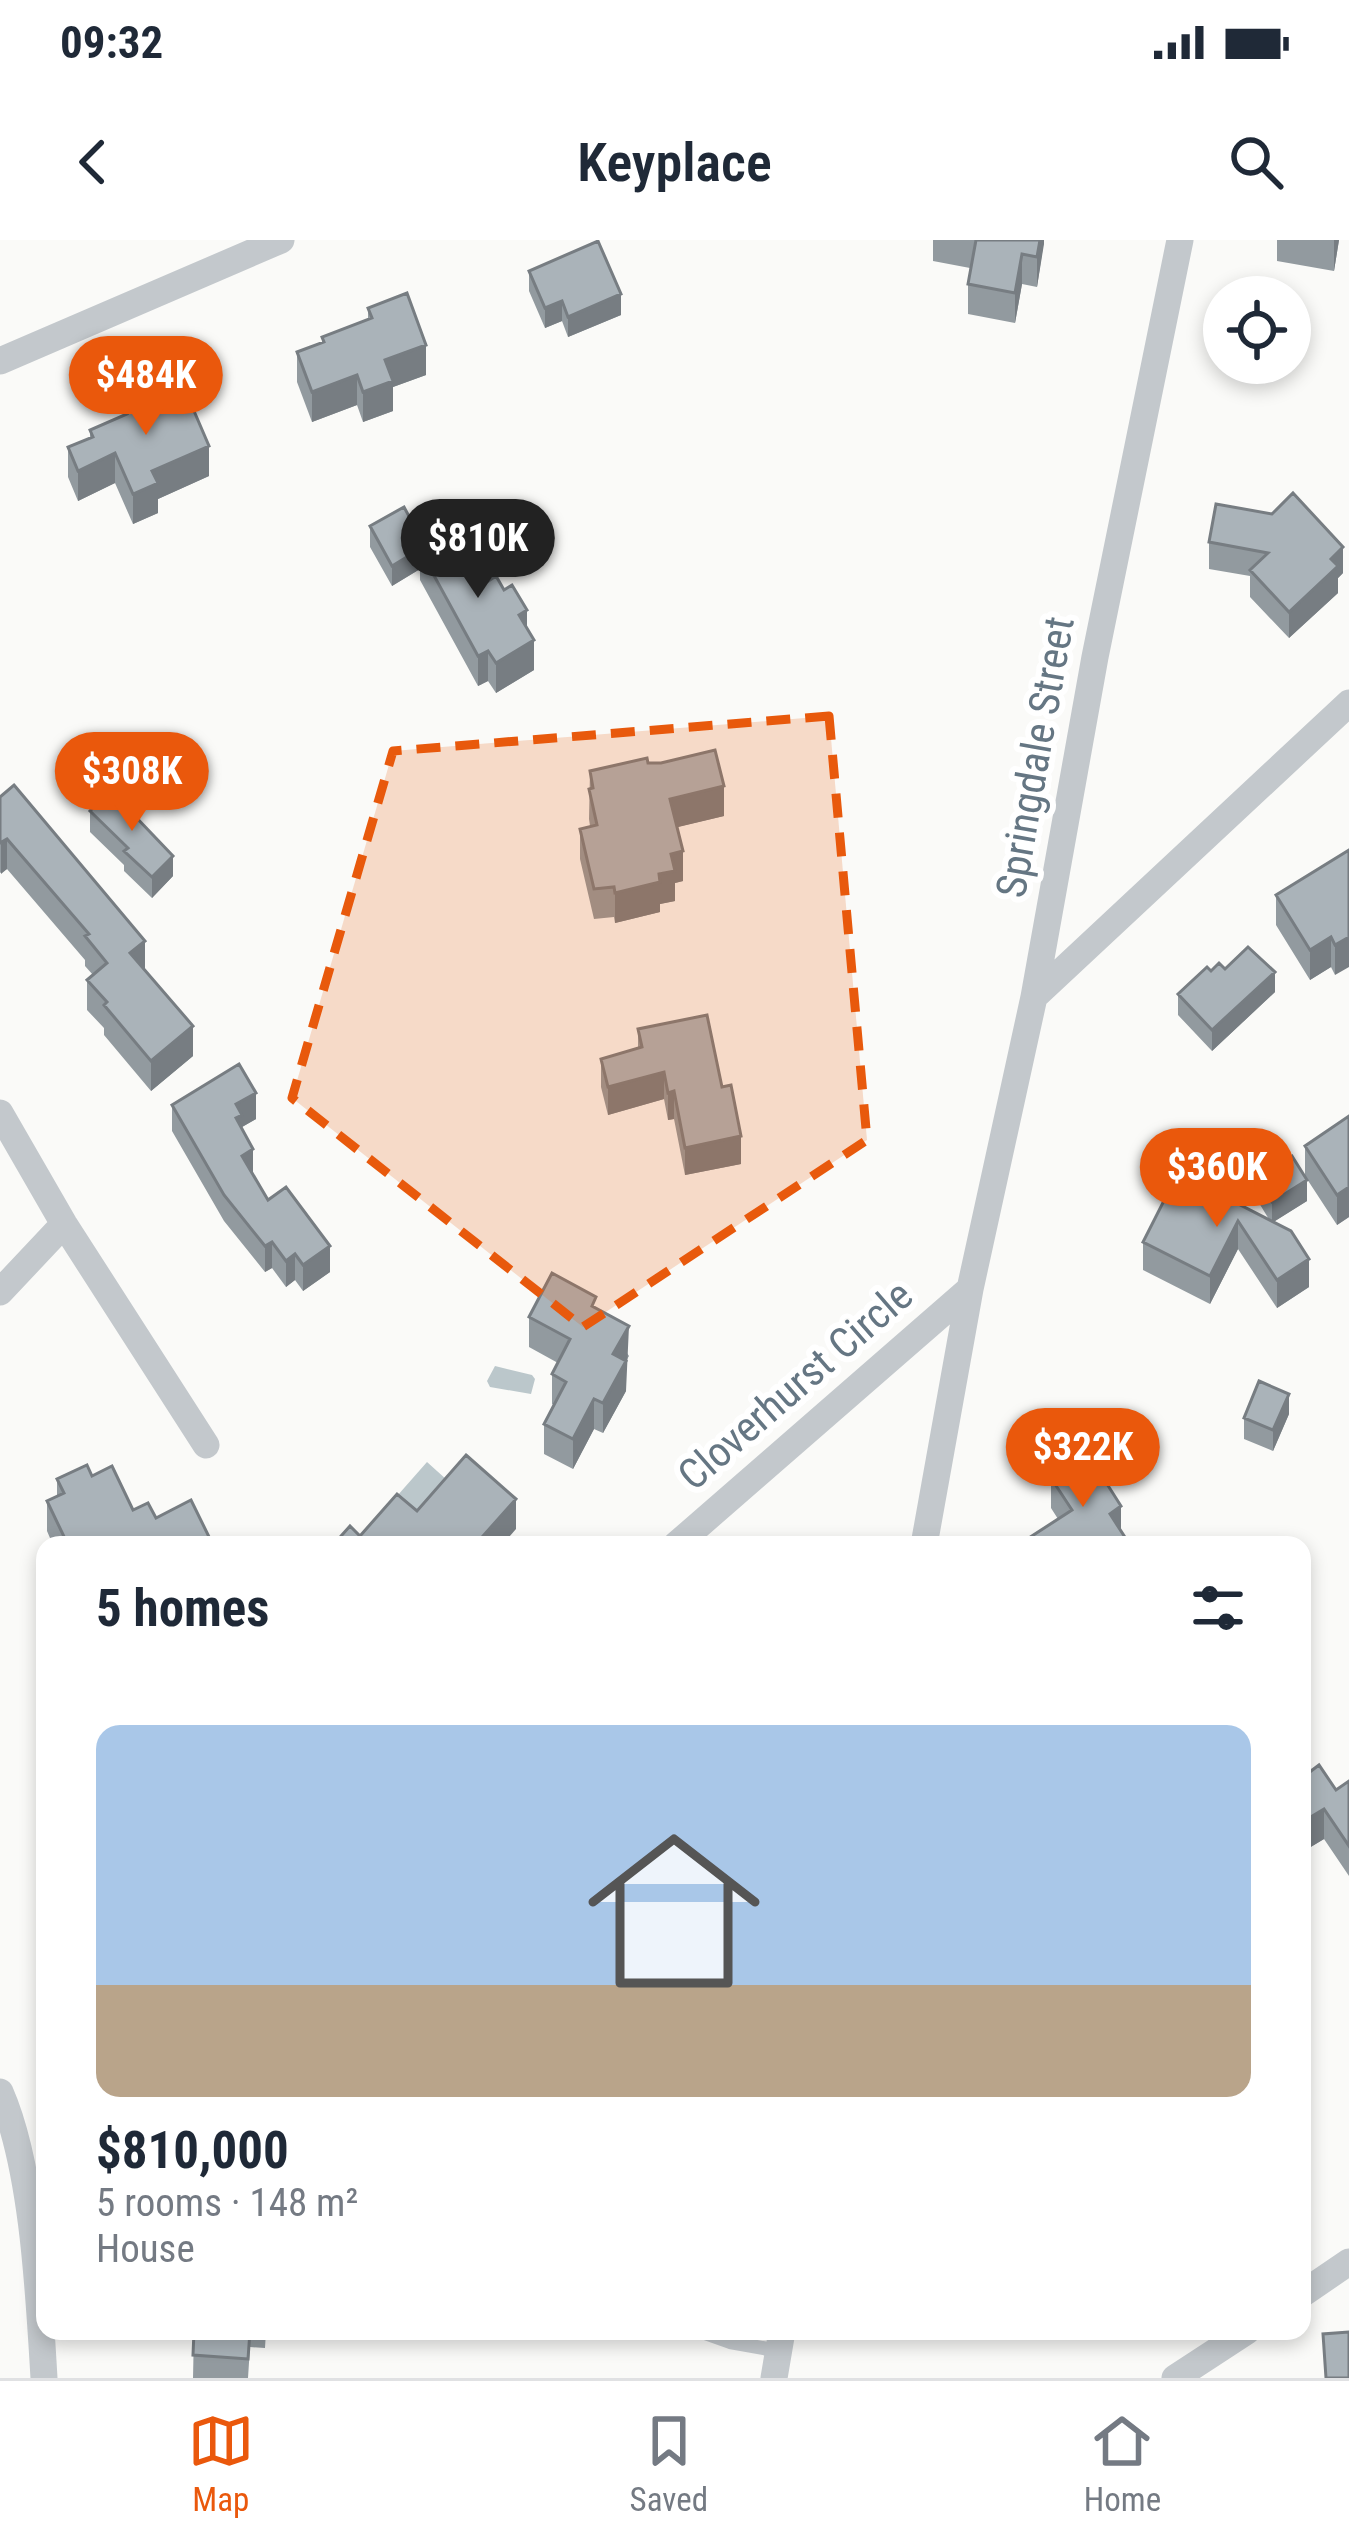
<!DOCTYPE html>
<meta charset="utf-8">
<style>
body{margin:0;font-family:"Roboto Condensed",sans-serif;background:#f6f6f7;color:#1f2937;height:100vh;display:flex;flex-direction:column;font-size:45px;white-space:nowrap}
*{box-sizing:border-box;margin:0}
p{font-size:39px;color:#747a83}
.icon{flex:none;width:66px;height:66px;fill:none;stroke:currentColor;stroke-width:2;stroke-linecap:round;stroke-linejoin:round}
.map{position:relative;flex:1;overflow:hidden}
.details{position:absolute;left:36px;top:1296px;width:1275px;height:804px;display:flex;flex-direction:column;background:#fff;border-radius:24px;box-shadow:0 6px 18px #0003}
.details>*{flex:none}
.buttons{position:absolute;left:1203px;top:36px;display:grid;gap:24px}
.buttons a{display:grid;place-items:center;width:108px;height:108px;border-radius:50%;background:#fff;box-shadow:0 6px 18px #0003;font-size:60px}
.price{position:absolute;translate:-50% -102px;padding:0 27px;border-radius:42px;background:#ea580c;color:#fff;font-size:39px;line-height:78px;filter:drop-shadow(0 3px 6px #0008)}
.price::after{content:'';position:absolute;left:50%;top:72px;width:36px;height:27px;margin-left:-18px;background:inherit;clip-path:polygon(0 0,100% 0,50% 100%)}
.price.active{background:#222;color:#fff}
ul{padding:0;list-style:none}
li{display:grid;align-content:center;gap:24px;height:636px;padding:0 60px}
li span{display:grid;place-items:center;height:372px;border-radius:24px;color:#555}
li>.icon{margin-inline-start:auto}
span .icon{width:216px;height:216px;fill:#fffc;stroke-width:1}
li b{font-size:51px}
h2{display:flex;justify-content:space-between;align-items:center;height:144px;padding:0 60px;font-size:51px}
.status{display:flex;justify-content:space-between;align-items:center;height:84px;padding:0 60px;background:#fff;direction:ltr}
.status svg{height:33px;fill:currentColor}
header{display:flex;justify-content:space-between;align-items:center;height:156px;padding:0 60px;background:#fff;font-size:54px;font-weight:600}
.menu{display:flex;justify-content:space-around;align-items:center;height:168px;border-top:3px solid #e0e1e3;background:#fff;font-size:33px;color:#747a83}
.menu a{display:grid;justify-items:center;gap:6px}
.menu .active{color:#ea580c}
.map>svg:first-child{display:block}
</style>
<div class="status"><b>09:32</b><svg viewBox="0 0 49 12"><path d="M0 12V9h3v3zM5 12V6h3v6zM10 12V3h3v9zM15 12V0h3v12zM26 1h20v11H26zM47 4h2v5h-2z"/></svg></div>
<header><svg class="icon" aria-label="back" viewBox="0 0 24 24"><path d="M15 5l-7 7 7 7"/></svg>Keyplace<svg class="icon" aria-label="search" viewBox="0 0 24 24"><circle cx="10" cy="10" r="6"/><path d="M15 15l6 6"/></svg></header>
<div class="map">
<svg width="1349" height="2138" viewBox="0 0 1349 2138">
<rect width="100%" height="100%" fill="#fafaf8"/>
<path fill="#bbc7cb" d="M 495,1126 L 532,1135 L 535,1139 L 531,1154 L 490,1147 L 487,1141 Z
M 427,1222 L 447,1240 L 411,1283 L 390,1264 Z"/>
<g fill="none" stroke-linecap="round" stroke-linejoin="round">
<path stroke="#c3c8cc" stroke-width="14" d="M 699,2091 L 730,2102 L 779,2111"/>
<path stroke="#c3c8cc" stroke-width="27" d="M 0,121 L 281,0
M 1034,757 L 1349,463
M 0,873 L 64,984 L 206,1205
M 0,1052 L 64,984
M 676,1305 L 970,1049
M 924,1305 L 970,1049 L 1034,757 L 1095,417 L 1180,0
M 0,1852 C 33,1927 39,2055 44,2138
M 1302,2054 L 1349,2022
M 774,2138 L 782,2091
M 1175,2138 L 1247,2091"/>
</g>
<path fill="#929a9f" d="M 933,0 L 1044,0 L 1037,47 L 1022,44 L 1015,83 L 968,74 L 968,44 L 970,28 L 933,21 Z
M 1277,0 L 1339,0 L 1334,31 L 1277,21 Z
M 529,31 L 621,75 L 568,97 L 562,81 L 545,88 L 529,51 Z
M 368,68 L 426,135 L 393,147 L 393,171 L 363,182 L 357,165 L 312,182 L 297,142 L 297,112 L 322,103 L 322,97 L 368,79 Z
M 124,168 L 209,236 L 158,259 L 158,273 L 133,284 L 115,243 L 78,261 L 68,237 L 68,207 L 90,199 L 90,190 L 124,175 Z
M 1272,274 L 1343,333 L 1338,338 L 1338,353 L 1289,398 L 1250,357 L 1250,336 L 1209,329 L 1209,302 Z
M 370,286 L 425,307 L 484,344 L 527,390 L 534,430 L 496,453 L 488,441 L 478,446 L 420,340 L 420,329 L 392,346 L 370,307 Z
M 648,523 L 724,576 L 677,587 L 683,641 L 675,643 L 675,661 L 660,664 L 660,672 L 615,683 L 614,677 L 594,679 L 580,619 L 580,589 L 590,586 L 589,579 L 590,531 Z
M 0,557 L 145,731 L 193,816 L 151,851 L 104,795 L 104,788 L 87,770 L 87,740 L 93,735 L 85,726 L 85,720 L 7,629 L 0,633 Z
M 90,571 L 173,636 L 152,658 L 124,631 L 124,625 L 90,592 Z
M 1349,610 L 1335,735 L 1331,727 L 1310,740 L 1276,685 L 1276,655 Z
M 1225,729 L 1275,752 L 1212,811 L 1178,775 L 1178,754 L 1211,731 Z
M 638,789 L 722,847 L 741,924 L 685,935 L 674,879 L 668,880 L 664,859 L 608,875 L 601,847 L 601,819 L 638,808 Z
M 172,865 L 256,879 L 242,887 L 253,935 L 268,960 L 330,1032 L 303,1051 L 295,1040 L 286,1047 L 272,1028 L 265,1032 L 224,981 L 172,891 Z
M 1349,876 L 1349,977 L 1337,985 L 1305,936 L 1305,906 Z
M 1178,933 L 1270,981 L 1256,958 L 1256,938 L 1307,961 L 1273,982 L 1309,1047 L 1277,1068 L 1238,1009 L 1210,1064 L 1143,1030 L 1143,1002 Z
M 596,1068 L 629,1116 L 626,1121 L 626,1151 L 603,1193 L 594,1189 L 573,1229 L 544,1214 L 544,1184 L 554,1165 L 552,1164 L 552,1134 L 558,1123 L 529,1107 L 529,1077 Z
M 1289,1174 L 1273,1211 L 1244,1199 L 1244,1178 Z
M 92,1236 L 133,1270 L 156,1278 L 213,1305 L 53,1305 L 47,1291 L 47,1261 L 57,1256 L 57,1239 Z
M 1051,1238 L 1121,1292 L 1058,1279 L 1051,1268 Z
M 1302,1518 L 1311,1531 L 1336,1550 L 1349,1541 L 1349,1636 L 1324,1599 L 1309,1608 L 1302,1598 Z
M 194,2091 L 266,2091 L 265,2108 L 250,2107 L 248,2138 L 193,2138 Z"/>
<path fill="#777d82" d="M 1040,0 L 1044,0 L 1044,4 L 1037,47 L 1037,17 Z
M 1334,0 L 1339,0 L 1334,31 Z
M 1022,14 L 1022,44 L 1015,83 L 1015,53 Z
M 621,54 L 621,75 L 568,97 L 568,77 Z
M 562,61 L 562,81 L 545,88 L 545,68 Z
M 426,105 L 426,135 L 393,147 L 393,171 L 363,182 L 363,152 L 385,120 Z
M 357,135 L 357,165 L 312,182 L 312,152 Z
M 209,206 L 209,236 L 158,259 L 158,273 L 133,284 L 133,254 L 152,231 Z
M 115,213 L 115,243 L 78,261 L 78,231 Z
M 1343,307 L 1343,333 L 1338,338 L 1338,353 L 1289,398 L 1289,372 L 1331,319 Z
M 420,310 L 420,329 L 392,346 L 392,326 Z
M 527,370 L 527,400 L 519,375 Z
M 534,400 L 534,430 L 496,453 L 496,423 Z
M 488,411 L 488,441 L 478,446 L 478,416 Z
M 724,546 L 724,576 L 670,589 L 670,559 Z
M 7,599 L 7,629 L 1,634 L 1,604 Z
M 683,611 L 683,641 L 675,643 L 675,661 L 660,664 L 660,672 L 615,683 L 615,653 L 671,614 Z
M 173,616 L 173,636 L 152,658 L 152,637 Z
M 1331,697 L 1331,727 L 1310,740 L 1310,710 Z
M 1349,697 L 1349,727 L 1335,735 L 1335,705 Z
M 145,701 L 145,731 L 130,713 Z
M 1275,732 L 1275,752 L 1212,811 L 1212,790 Z
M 193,786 L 193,816 L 151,851 L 151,821 Z
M 664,832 L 664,859 L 608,875 L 608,847 Z
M 674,851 L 674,879 L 668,880 L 668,853 Z
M 256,853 L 256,879 L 242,887 L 242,901 L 236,904 L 236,864 Z
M 741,896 L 741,924 L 685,935 L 685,908 Z
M 253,909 L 253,935 L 242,916 Z
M 1307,940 L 1307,961 L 1272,983 L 1272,962 Z
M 1349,947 L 1349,977 L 1337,985 L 1337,955 Z
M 1238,981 L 1238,1009 L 1210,1064 L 1210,1036 Z
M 272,1002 L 272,1028 L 265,1032 L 265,1006 Z
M 330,1006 L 330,1032 L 303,1051 L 303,1025 Z
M 295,1014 L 295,1040 L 286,1047 L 286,1021 Z
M 1309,1019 L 1309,1047 L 1277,1068 L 1277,1040 Z
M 629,1086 L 626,1151 L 603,1193 L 603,1163 L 613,1114 Z
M 1289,1154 L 1289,1174 L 1273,1211 L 1273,1190 Z
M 594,1159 L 594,1189 L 573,1229 L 573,1199 Z
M 516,1259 L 516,1289 L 502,1305 L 475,1305 Z
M 1121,1266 L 1121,1296 L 1110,1274 Z
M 1324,1569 L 1324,1599 L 1309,1608 L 1309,1578 Z"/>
<path fill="#aab3b9" stroke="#777d82" stroke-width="3" d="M 976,0 L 1040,0 L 1037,17 L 1022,14 L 1015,53 L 968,44 Z
M 598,1 L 621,54 L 568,77 L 562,61 L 545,68 L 529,31 Z
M 407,53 L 426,105 L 385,120 L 393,141 L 363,152 L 357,135 L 312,152 L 297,112 L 324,102 L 322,97 L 372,78 L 368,68 Z
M 182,143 L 209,206 L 152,231 L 158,243 L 133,254 L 115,213 L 78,231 L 68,207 L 93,197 L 90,190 L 127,174 L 124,168 Z
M 1293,253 L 1343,307 L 1331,319 L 1338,326 L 1289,372 L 1250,330 L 1268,313 L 1209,302 L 1216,264 L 1272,274 Z
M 404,267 L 425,306 L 392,326 L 370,286 Z
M 452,291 L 484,344 L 496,336 L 504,350 L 512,345 L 527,370 L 519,375 L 534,400 L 496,423 L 488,411 L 478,416 L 420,310 Z
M 715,510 L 724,546 L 670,559 L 683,611 L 671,614 L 675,631 L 659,634 L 660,642 L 615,653 L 614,647 L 594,649 L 580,589 L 597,585 L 589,549 L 593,548 L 590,531 L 647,518 L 648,523 L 661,523 Z
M 14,545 L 145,701 L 130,713 L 193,786 L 151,821 L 104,765 L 107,762 L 87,740 L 107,723 L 85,696 L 89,694 L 7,599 L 0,603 L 0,557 Z
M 110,550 L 173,616 L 152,637 L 124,611 L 128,608 L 90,571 Z
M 1349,610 L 1349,697 L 1335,705 L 1331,697 L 1310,710 L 1276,655 Z
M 1248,707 L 1275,732 L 1212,790 L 1178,754 L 1207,727 L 1211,731 L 1219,723 L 1225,729 Z
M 707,775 L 722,847 L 731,845 L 741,896 L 685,908 L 674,851 L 668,853 L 664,832 L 608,847 L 601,819 L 642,807 L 638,789 Z
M 239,824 L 256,853 L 236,864 L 242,875 L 236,878 L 253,909 L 242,916 L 268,960 L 286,947 L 330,1006 L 303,1025 L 295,1014 L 286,1021 L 272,1002 L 265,1006 L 224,955 L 172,865 Z
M 1349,876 L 1349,947 L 1337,955 L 1305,906 Z
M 1292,916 L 1307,940 L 1272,962 L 1256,938 Z
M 1178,933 L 1291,991 L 1309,1019 L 1277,1040 L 1238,981 L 1210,1036 L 1143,1002 Z
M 552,1033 L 596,1057 L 592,1066 L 629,1086 L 613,1114 L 626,1121 L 603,1163 L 594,1159 L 573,1199 L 544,1184 L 566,1142 L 552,1134 L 570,1099 L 529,1077 Z
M 1259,1141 L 1289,1154 L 1273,1190 L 1244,1178 Z
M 1088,1214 L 1121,1266 L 1110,1274 L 1130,1305 L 1018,1305 L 1072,1270 L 1051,1238 Z
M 466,1215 L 516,1259 L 475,1305 L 333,1305 L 350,1286 L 360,1296 L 397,1254 L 417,1271 Z
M 87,1225 L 92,1236 L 112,1226 L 133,1270 L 148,1263 L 156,1278 L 191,1260 L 213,1305 L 68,1305 L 47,1261 L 64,1253 L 57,1239 Z
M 1302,1518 L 1311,1531 L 1319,1525 L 1336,1550 L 1349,1541 L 1349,1606 L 1324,1569 L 1309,1578 L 1302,1568 Z
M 194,2091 L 250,2091 L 248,2119 L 193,2115 Z
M 1349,2092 L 1349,2138 L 1326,2138 L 1323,2094 Z"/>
<path fill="#e8590c" fill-opacity="0.2" stroke="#e8590c" stroke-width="9" stroke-dasharray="24 15" stroke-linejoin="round" d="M 829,476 L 867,900 L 583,1087 L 292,858 L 393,511 Z"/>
<g text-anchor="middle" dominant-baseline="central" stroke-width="12" stroke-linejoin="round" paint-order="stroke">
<g font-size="42" fill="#657683" stroke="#fff">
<text transform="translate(1035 517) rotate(-80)">Springdale Street</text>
<text transform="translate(795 1145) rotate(-41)">Cloverhurst Circle</text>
</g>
</g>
</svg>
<div class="buttons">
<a><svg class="icon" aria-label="locate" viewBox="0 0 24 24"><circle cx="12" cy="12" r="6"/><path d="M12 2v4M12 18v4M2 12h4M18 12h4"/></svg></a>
</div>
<b class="price" style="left:146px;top:198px">$484K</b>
<b class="price active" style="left:478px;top:361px">$810K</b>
<b class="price" style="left:132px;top:594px">$308K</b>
<b class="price" style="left:1217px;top:990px">$360K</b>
<b class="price" style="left:1083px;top:1270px">$322K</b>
<section class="details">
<h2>5 homes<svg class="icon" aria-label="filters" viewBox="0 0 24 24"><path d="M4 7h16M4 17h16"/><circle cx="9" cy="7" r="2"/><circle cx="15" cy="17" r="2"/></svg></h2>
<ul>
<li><span style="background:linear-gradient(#a9c7e8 70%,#b9a48a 0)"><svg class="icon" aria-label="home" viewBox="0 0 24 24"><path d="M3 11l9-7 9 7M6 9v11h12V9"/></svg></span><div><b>$810,000</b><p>5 rooms · 148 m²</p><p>House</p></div></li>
</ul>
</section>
</div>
<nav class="menu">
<a class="active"><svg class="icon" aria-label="map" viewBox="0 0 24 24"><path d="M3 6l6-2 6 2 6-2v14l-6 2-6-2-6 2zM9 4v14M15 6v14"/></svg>Map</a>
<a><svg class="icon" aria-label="saved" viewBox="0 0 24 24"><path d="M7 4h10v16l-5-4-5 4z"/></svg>Saved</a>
<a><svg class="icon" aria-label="home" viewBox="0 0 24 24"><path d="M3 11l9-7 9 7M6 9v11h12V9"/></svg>Home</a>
</nav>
